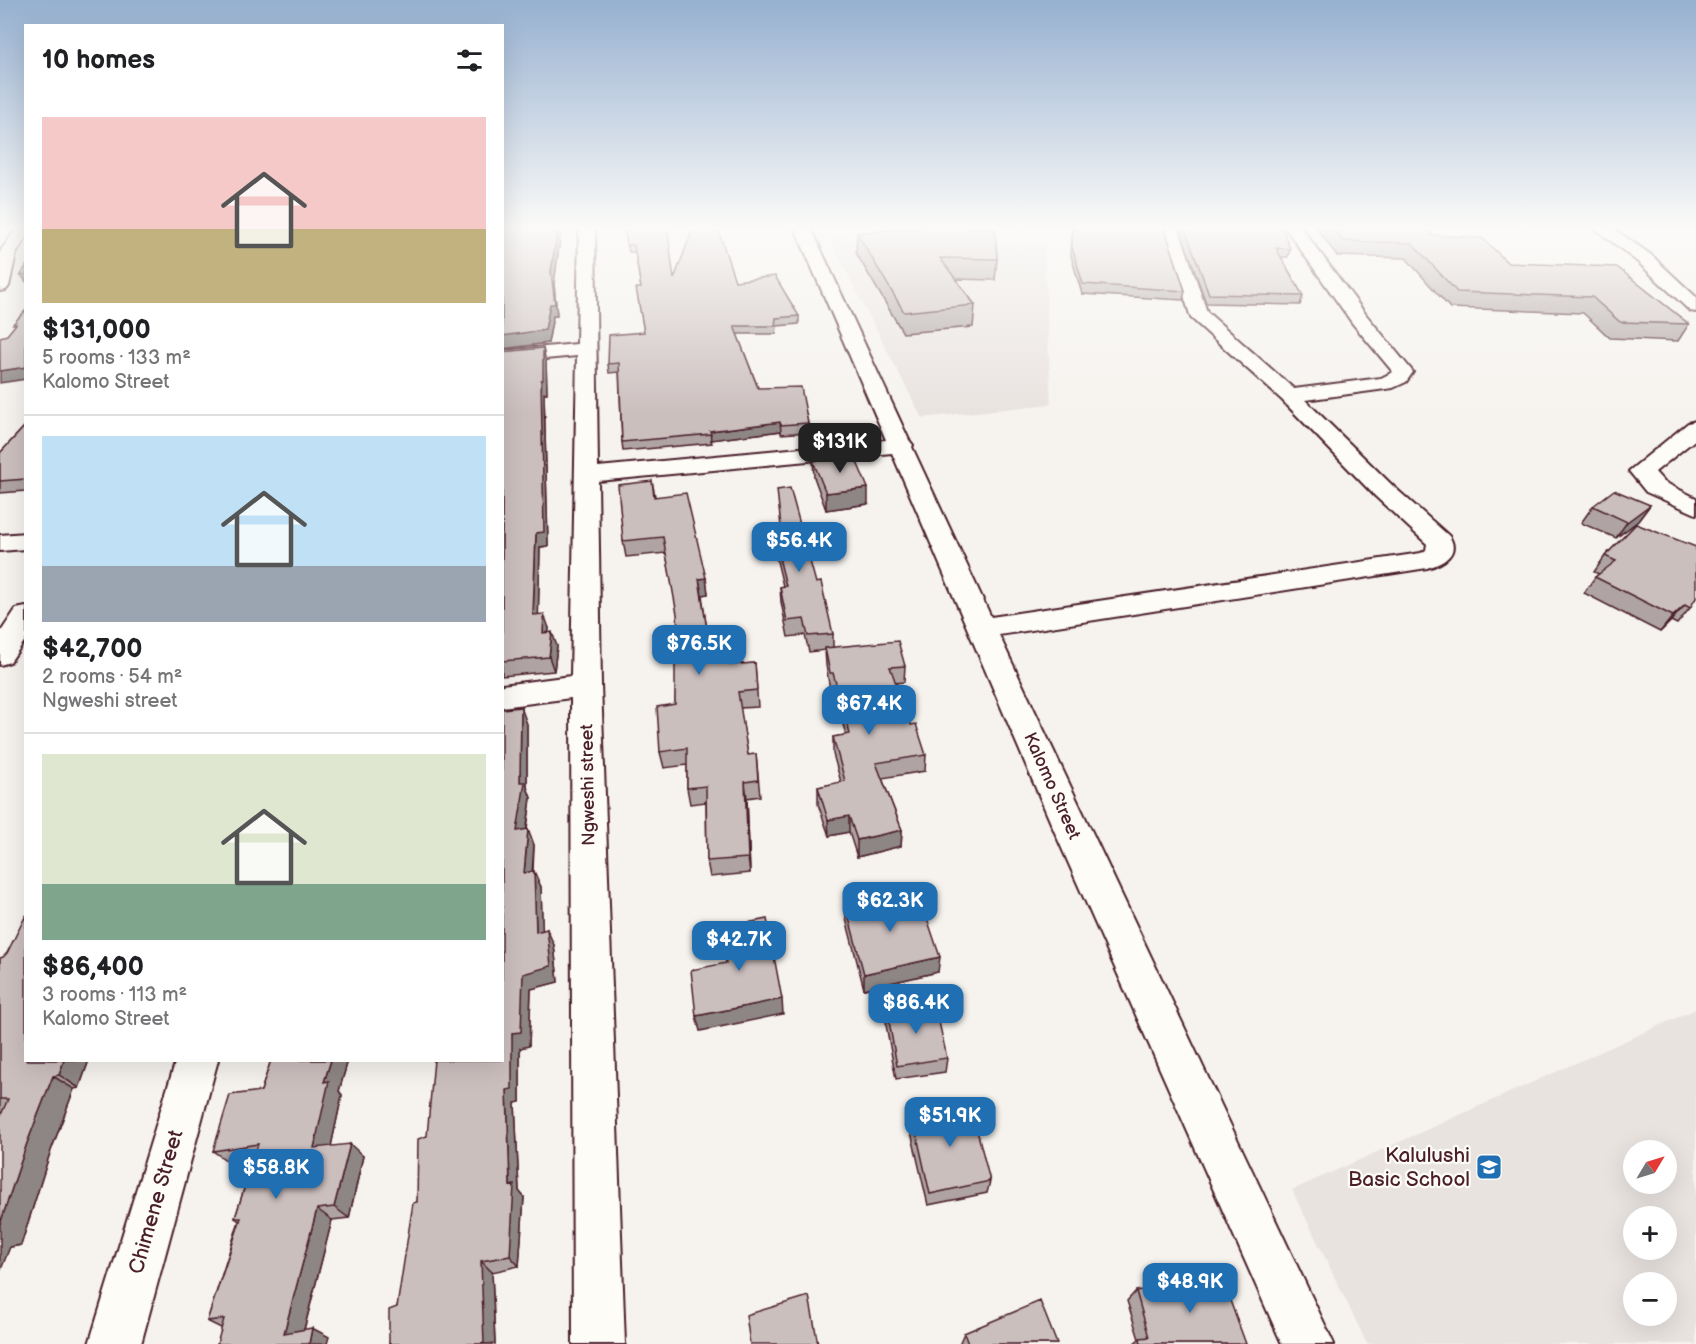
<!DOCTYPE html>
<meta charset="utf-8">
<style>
body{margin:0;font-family:"Balsamiq Sans",sans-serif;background:#f2f2f2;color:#202124;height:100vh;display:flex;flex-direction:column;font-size:22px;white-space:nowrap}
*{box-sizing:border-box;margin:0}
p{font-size:20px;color:#757577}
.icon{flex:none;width:33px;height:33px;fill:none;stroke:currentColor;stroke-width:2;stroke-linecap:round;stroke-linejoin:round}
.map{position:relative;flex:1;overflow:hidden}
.side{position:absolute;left:24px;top:24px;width:480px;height:1038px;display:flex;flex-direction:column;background:#fff;border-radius:0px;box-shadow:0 6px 24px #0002}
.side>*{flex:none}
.needle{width:39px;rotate:52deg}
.buttons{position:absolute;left:1623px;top:1140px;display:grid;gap:12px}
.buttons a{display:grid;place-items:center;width:54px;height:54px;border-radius:50%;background:#fff;box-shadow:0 6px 24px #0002;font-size:30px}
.price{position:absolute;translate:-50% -51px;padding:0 14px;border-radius:12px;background:#1f6fb2;color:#fff;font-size:20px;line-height:39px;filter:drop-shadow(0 2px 3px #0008)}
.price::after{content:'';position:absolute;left:50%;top:36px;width:18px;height:14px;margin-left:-9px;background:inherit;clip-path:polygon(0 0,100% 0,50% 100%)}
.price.current{background:#222;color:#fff}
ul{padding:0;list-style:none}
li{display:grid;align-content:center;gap:12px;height:318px;padding:0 18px}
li+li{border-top:2px solid #e0e0e0}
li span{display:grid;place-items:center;height:186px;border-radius:0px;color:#555}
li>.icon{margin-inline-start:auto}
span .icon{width:108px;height:108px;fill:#fffc;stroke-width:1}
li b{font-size:26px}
h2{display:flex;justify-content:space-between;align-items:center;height:72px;padding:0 18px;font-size:26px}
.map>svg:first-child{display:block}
</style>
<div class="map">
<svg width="1696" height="1344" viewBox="0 0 1696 1344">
<rect width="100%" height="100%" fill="#f6f3ef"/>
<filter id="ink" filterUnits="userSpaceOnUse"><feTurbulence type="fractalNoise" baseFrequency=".0167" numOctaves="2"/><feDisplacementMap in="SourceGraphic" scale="12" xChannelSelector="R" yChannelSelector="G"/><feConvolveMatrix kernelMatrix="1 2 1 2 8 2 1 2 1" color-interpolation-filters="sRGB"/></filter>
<g filter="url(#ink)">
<path fill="#e9e3e0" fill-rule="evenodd" d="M 828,236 L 1044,245 L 1051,404 L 922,418 Z
M 1696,1009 L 1696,1344 L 1367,1344 L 1292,1190 ZM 1634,1150 L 1666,1150 L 1666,1184 L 1634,1184 ZM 1634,1216 L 1666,1216 L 1666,1250 L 1634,1250 ZM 1634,1282 L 1666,1282 L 1666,1316 L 1634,1316 Z"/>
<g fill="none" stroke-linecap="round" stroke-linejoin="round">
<defs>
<path id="minor" d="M 18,226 L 26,226 L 26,237 L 16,254 L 9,286 L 6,290 L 0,291 L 0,252 Z
M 579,226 L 595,226 L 598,467 L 886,440 L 794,226 L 810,226 L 909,440 L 913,445 L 912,447 L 991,617 L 1421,553 L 1426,550 L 1427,544 L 1375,496 L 1282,400 L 1191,318 L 1162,226 L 1178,226 L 1207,312 L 1294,389 L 1381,378 L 1393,372 L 1353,324 L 1284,226 L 1300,226 L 1367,316 L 1413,372 L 1406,382 L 1393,388 L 1305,400 L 1393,486 L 1449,536 C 1461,554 1442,564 1427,568 L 999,635 L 1334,1344 L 1282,1344 L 1056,835 L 892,453 L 598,481 L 601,685 L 625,1344 L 573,1344 L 571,698 L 502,707 L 502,685 L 571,676 L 577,356 L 502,363 L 502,351 L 577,344 Z
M 1592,226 L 1610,226 L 1651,255 L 1696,297 L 1696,312 L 1690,311 L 1639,263 Z
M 1696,421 L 1696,439 L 1655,472 L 1664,482 L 1696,498 L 1696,514 L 1646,492 L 1629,471 L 1688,423 Z
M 26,533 L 26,549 L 0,551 L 0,535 Z
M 26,607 L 26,639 L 10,662 L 0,665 L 0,633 L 16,609 Z
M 176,1060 L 218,1060 L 141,1344 L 89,1344 Z"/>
</defs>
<use href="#minor" stroke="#4a1f2b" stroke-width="4"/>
<use href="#minor" fill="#fdfcf7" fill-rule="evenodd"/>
</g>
<path fill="#afa4a3" stroke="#4a1f2b" stroke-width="1.5" d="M 502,226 L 568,226 L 568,231 L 561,231 L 554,284 L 557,316 L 553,316 L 548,343 L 502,349 Z
M 623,226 L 674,279 L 735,281 L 799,316 L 799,324 L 777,326 L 776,334 L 737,334 L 758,388 L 808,423 L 809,432 L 781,434 L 781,431 L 711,440 L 712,443 L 623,451 L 622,442 L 619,372 L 609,373 L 608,364 L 644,332 L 641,288 L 635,252 L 629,252 Z
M 1072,226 L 1164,226 L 1185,291 L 1183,300 L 1082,294 L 1071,256 Z
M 1179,226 L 1281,226 L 1290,249 L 1288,257 L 1281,257 L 1303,296 L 1300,305 L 1206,303 Z
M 1315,226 L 1433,226 L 1431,235 L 1508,263 L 1689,324 L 1678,341 L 1610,338 L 1583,313 L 1450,308 L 1406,258 L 1337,256 Z
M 857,233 L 997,259 L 995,280 L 956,279 L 975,305 L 973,327 L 903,333 L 856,253 Z
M 502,352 L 546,361 L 547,393 L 544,393 L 548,546 L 540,547 L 538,614 L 549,628 L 548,632 L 557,646 L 554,671 L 502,676 Z
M 26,425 L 26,491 L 0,493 L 0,453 Z
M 813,461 L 868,504 L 826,510 L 814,477 Z
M 652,481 L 655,496 L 706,578 L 708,594 L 702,595 L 707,630 L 729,665 L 755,663 L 758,707 L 740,708 L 748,755 L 756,754 L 760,796 L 747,798 L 750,873 L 710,877 L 707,861 L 706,802 L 690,804 L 687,788 L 687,765 L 664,768 L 660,752 L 675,704 L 678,632 L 678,616 L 666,553 L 626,557 L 623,541 Z
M 1650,505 L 1638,521 L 1616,538 L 1581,523 L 1593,506 Z
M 1636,524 L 1690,608 L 1677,624 L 1671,621 L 1660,632 L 1584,593 L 1595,577 L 1599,574 L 1594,572 L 1605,556 Z
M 774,537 L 816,583 L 833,634 L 833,648 L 905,666 L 904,682 L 896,683 L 911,725 L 926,755 L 925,771 L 882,778 L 902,830 L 901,846 L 857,857 L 849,832 L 829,836 L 818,804 L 818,787 L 841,782 L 833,754 L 833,737 L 846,735 L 833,690 L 830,690 L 826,665 L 825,650 L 809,652 L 805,635 L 788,637 L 781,602 L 780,587 L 783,586 L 775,553 Z
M 527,724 L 527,787 L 531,798 L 527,829 L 528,829 L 534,845 L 533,872 L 541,887 L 542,931 L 554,945 L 558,982 L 531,989 L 529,1046 L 520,1048 L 520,1102 L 515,1103 L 519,1191 L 524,1197 L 519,1266 L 492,1272 L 495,1344 L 389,1344 L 397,1307 L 417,1202 L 427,1136 L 502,1060 Z
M 845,903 L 910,912 L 938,972 L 864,989 L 846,919 Z
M 0,958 L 26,1060 L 89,1060 L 79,1088 L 74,1089 L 49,1156 L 21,1245 L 10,1247 L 1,1115 L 0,1115 Z
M 887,1010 L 947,1058 L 945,1072 L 896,1079 L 886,1025 Z
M 271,1060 L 348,1060 L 339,1091 L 342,1095 L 331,1146 L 363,1156 L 349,1218 L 332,1220 L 304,1330 L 329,1337 L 221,1328 L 207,1321 L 239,1221 L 235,1218 L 253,1160 L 230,1163 L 213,1151 L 261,1091 Z
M 912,1114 L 990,1181 L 987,1193 L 928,1205 L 910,1128 Z
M 1136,1291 L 1246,1344 L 1133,1344 L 1139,1339 L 1127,1301 Z
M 964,1333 L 1057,1344 L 961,1344 L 960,1342 Z"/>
<path fill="#8e8685" stroke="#4a1f2b" stroke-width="1.5" d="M 558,226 L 560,226 L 561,231 L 554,284 L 557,316 L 553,316 L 548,343 L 502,349 L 502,336 L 551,272 Z
M 26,274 L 26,282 L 21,275 Z
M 543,348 L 546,361 L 547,393 L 544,393 L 548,546 L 540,547 L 538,629 L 533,615 Z
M 26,367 L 26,379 L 0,383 L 0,371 Z
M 780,422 L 781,431 L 711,440 L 710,431 Z
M 868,488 L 868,504 L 826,510 L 826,493 Z
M 1650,505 L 1638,521 L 1616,538 L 1627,522 Z
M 706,578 L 708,594 L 702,595 L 699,579 Z
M 1685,605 L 1671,621 L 1660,632 L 1673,616 Z
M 544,614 L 549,628 L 547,647 L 543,633 Z
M 552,632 L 557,646 L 554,671 L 549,657 Z
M 521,707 L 527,724 L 527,787 L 531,798 L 524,847 L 517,831 L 520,782 Z
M 745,782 L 747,798 L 750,873 L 748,858 Z
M 849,816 L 849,832 L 829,836 L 828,820 Z
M 528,829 L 534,845 L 531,889 L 524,873 Z
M 902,830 L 901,846 L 857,857 L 857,840 Z
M 534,871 L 541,887 L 543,948 L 536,932 Z
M 547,929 L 554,945 L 558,982 L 531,989 L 529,1046 L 520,1048 L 520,1102 L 515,1103 L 519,1191 L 524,1197 L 519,1266 L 510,1256 L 510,1186 L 507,1090 L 512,1033 L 523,974 Z
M 940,957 L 938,972 L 864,989 L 864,974 Z
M 782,999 L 783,1014 L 700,1031 L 696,1016 Z
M 64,1060 L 89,1060 L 79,1088 L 59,1075 Z
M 331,1060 L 348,1060 L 339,1091 L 342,1095 L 328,1160 L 314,1148 L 324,1082 Z
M 53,1076 L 74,1089 L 49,1156 L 21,1245 L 10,1247 L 0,1272 L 0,1224 L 27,1143 Z
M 350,1144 L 363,1156 L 349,1218 L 334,1207 Z
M 317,1209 L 332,1220 L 301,1341 L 284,1333 Z
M 481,1261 L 492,1272 L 495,1344 L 481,1344 Z
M 312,1328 L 329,1337 L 327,1344 L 309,1344 Z"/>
<path fill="#cbbfbe" stroke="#4a1f2b" stroke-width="1.5" d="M 502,226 L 558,226 L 551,272 L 555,304 L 550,304 L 545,330 L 502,336 Z
M 624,226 L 667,226 L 674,279 L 694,226 L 717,226 L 735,281 L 775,276 L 799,316 L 776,318 L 775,326 L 734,326 L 758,388 L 801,387 L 808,423 L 781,425 L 780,422 L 710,431 L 711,434 L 622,442 L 619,363 L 608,364 L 609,335 L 644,332 L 636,288 L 641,288 L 634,245 L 627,245 Z
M 936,226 L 995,228 L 997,259 L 940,258 L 975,305 L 904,312 L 857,233 Z
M 1073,226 L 1164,226 L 1185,291 L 1083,284 L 1072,247 Z
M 1184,226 L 1281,226 L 1290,249 L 1276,248 L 1303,296 L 1209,294 Z
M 1331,226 L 1433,226 L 1431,235 L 1482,238 L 1508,263 L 1617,267 L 1689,324 L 1620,322 L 1592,297 L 1457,292 L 1412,243 L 1343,241 Z
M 26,266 L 26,274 L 21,275 Z
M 26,310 L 26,367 L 0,371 L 0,337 L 7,335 L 16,324 L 13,324 Z
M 543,348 L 543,380 L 541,380 L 544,532 L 536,533 L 533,615 L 544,614 L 543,633 L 552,632 L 549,657 L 502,661 L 502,352 Z
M 26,425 L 26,479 L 0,481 L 0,453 Z
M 854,455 L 868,488 L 826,493 L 813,461 Z
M 652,481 L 654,497 L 686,493 L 706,578 L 699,579 L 707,630 L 722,628 L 729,665 L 755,663 L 757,690 L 738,692 L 748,755 L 756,754 L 758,780 L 745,782 L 748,858 L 707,861 L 706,786 L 687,788 L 687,748 L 660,752 L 657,707 L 675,704 L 675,648 L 673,633 L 678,632 L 677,614 L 663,537 L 623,541 L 618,485 Z
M 790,488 L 816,583 L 821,582 L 833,634 L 808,636 L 804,619 L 787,621 L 780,587 L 786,586 L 774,537 L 782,536 L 777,490 Z
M 1614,490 L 1650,505 L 1627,522 L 1593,506 Z
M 1636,524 L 1696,547 L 1696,598 L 1690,608 L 1685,605 L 1673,616 L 1595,577 L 1616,561 L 1605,556 Z
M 898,641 L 905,666 L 890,667 L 911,725 L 916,724 L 926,755 L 876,763 L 902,830 L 857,840 L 849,816 L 828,820 L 818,787 L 845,781 L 833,737 L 850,734 L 833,673 L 830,673 L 825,648 Z
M 521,707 L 520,782 L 525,782 L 517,831 L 528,829 L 524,873 L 534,871 L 536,932 L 547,929 L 551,966 L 523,974 L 521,1032 L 512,1033 L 512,1089 L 507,1090 L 510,1186 L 514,1185 L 510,1256 L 481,1261 L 484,1343 L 481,1344 L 389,1344 L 389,1310 L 397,1307 L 413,1203 L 417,1202 L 418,1139 L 427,1136 L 434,1060 L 502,1060 L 502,709 Z
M 903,891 L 910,912 L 924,909 L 940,957 L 864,974 L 845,903 Z
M 26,915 L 26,1060 L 64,1060 L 59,1075 L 53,1076 L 27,1143 L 0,1224 L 0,1117 L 8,1099 L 0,1099 L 0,958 L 3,957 L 7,953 Z
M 767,919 L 782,999 L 696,1016 L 691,970 L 726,963 L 721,928 Z
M 935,1004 L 947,1058 L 897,1066 L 887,1010 Z
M 271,1060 L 331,1060 L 324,1082 L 329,1081 L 314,1148 L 350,1144 L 334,1207 L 317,1209 L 284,1333 L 312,1328 L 309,1344 L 217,1344 L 224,1319 L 207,1321 L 241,1218 L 235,1218 L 258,1144 L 213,1151 L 230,1095 L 261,1091 Z
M 970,1103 L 990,1181 L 930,1194 L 912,1114 Z
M 1221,1276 L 1246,1344 L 1141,1344 L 1140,1338 L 1149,1337 L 1136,1291 Z
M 809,1296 L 818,1344 L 750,1344 L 746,1315 Z
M 1040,1301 L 1057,1344 L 968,1344 L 964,1333 Z"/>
</g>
<linearGradient id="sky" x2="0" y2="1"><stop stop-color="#96b0d0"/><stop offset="0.55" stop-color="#fbfaf8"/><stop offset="1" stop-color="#fbfaf8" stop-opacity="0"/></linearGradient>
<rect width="1696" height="414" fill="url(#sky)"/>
<defs>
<symbol id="school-square" viewBox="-11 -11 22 22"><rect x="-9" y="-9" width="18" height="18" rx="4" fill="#1f6fb2" stroke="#fdfcf7"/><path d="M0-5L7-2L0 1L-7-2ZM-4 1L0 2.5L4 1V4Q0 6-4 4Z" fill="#fff"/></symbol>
</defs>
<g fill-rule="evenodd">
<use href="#school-square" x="1474" y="1152" width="30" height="30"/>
</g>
<g text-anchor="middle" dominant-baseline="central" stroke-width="4.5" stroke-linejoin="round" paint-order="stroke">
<g font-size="18" fill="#4a1f2b" stroke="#fdfcf7">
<text transform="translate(588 785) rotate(-91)">Ngweshi street</text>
<text transform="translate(1052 786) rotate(66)">Kalomo Street</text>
</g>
<g font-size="21" fill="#4a1f2b" stroke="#fdfcf7" text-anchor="end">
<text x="1470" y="1155">Kalulushi<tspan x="1470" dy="24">Basic School</tspan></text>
</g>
<g font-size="21" fill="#4a1f2b" stroke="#fdfcf7">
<text transform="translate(156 1202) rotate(-74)">Chimene Street</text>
</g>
</g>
</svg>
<div class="buttons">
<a><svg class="needle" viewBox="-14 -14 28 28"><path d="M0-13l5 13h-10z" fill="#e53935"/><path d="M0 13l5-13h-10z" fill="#757577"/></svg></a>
<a>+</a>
<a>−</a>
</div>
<b class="price current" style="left:840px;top:474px">$131K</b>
<b class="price" style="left:799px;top:573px">$56.4K</b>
<b class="price" style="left:699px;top:676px">$76.5K</b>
<b class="price" style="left:869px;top:736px">$67.4K</b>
<b class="price" style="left:890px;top:933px">$62.3K</b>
<b class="price" style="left:739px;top:972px">$42.7K</b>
<b class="price" style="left:916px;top:1035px">$86.4K</b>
<b class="price" style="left:950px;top:1148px">$51.9K</b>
<b class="price" style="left:276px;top:1200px">$58.8K</b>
<b class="price" style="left:1190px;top:1314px">$48.9K</b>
<section class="side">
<h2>10 homes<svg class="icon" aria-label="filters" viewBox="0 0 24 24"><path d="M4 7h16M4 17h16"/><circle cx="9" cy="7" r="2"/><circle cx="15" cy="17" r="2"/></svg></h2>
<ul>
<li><span style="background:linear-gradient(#f6c9c9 60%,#c2b280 0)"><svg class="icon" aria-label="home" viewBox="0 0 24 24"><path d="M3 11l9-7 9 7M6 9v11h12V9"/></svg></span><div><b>$131,000</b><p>5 rooms · 133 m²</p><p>Kalomo Street</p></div></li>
<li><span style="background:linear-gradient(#bfe0f5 70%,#9aa5b1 0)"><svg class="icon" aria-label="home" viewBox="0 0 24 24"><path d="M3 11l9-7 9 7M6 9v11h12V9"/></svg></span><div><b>$42,700</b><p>2 rooms · 54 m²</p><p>Ngweshi street</p></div></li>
<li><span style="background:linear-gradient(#dfe7d0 70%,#7fa58c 0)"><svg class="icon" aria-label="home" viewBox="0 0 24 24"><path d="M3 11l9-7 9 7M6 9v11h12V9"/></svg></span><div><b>$86,400</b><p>3 rooms · 113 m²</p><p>Kalomo Street</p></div></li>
</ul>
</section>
</div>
